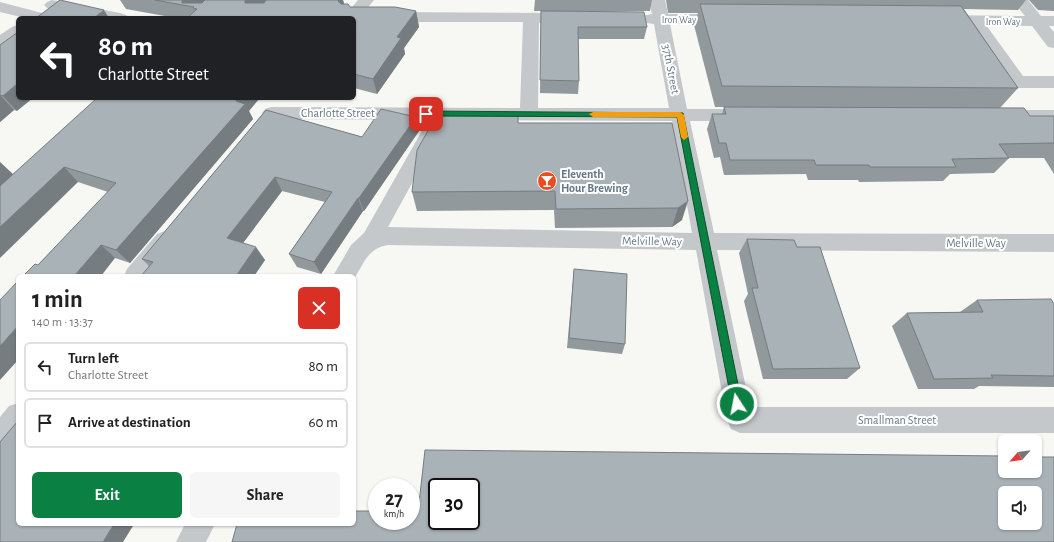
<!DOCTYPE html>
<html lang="en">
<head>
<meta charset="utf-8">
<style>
  body { margin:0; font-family:"Alegreya Sans",sans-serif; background:#f6f6f6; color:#222; height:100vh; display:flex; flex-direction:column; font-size:15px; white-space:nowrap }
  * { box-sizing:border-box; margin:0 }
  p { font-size:13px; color:#767676 }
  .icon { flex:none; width:22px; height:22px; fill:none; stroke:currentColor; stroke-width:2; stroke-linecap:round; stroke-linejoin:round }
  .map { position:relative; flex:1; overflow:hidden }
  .details { position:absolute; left:16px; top:274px; width:340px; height:252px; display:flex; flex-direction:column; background:#fff; border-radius:6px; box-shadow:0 1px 3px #0004 }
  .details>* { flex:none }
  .hud { position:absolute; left:16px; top:16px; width:340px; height:84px; border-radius:6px; box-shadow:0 1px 3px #0004; background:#202124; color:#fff; overflow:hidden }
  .needle { width:26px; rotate:242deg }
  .buttons { position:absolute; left:998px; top:434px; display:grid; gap:8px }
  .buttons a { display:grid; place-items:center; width:44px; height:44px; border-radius:6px; background:#fff; box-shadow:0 1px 3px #0004; font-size:20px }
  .speed { position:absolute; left:368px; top:478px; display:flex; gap:8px; font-size:20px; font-weight:700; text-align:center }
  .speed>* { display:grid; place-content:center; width:52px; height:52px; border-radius:50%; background:#fff; box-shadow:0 1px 3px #0004; line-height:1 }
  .speed small { font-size:10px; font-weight:400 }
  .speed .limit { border:2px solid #111; border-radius:6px; background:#fff; color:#111 }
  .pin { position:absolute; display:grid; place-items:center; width:34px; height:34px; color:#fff; margin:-17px; border-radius:8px; box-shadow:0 2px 6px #0006 }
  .me { position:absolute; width:44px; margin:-22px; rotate:349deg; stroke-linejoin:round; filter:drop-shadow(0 0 3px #0008) }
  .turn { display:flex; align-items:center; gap:14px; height:84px; padding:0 16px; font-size:18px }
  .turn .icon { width:52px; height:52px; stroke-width:2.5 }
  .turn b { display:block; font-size:28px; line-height:34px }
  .round { display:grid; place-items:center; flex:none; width:42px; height:42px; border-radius:6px; background:#f6f6f6 }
  .summary { display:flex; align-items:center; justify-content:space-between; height:68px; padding:0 16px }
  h1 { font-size:24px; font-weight:700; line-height:30px }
  .cta { display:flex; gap:8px; margin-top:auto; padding:8px 16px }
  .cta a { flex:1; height:46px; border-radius:6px; background:#0b8043; color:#fff; font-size:16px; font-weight:700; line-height:46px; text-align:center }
  .cta a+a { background:#f6f6f6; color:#222 }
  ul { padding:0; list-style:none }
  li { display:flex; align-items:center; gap:12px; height:50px; margin:0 8px 6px; padding:0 8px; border:2px solid #e0e0e0; border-radius:6px }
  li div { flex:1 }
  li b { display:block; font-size:15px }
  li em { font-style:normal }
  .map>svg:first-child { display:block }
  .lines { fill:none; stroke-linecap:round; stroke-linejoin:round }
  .minor { fill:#c4c8cb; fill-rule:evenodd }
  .wall { fill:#91999d }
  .shaded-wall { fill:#767d80 }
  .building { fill:#a9b2b7; stroke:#767d80; fill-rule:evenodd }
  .route { fill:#0b8043; stroke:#07532c }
  .slow { fill:#f59e0b }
  .labels { text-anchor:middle; stroke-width:4; stroke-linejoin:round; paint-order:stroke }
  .far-street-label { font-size:10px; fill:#657886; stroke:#fff }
  .street-label { font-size:12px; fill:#657886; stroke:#fff }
  .poi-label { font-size:12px; font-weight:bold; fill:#657886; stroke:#fff; text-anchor:start }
</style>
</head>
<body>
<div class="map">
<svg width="1054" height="542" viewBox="0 0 1054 542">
  <rect width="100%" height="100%" fill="#f7f7f4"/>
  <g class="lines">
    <g class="minor">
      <path d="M52 0 120 13 126 15 128 18H96L47 8 44 5 47 2Z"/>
      <path d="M358 0H374L357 21 354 22V18H343Z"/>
      <path d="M649 0H665L668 14H725L731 16 733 19 731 22 725 24H670L687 109H741L747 111 750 115 747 119 741 121H690L714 233 1054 234V252L717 250 750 407H1054V433H740L731 429 727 420 696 250 388 245C368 248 364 263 354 279V276H333L351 245 364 233 423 129 430 127 437 129 439 134 388 227 692 233 672 121 271 119 265 117 262 113 265 109 271 107 520 108 523 22H387L381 20 379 17 381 14 387 12 571 13 577 15 579 18 577 21 571 23H539L538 108H669L654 24 641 22 639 19 641 16 652 14Z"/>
      <path d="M1012 0H1028L1041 16H1054V26H1049L1054 32V48L1048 47 1032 26 986 25 1023 76H1054V88H1018L1012 86 970 25 935 23 933 20 935 17 941 15 1025 16Z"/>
      <path d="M0 2 42 13 44 16 42 18H25L0 12Z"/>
      <path d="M18 25V38L6 47 0 48V35L12 27Z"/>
      <path d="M999 110H1054V122H999L993 120 990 116 993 112Z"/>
      <path d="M165 231 173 234 176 240 173 246 148 276H124L127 269 157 234Z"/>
      <path d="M18 403C18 424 24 440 0 450V417L9 406Z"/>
      <path d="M185 524H215L206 542H176Z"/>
    </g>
  </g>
  <g class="wall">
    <path d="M120 0H343L344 4 350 7 416 11 419 27 404 48 405 54 377 94 354 88V18H176L126 9Z"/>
    <path d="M535 0H652L650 11H534Z"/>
    <path d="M666 0H1026L1018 10 964 9 1018 88 1000 108 1030 116H1054V174L1044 158H1009L994 173 950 174 943 181 859 182 858 180H808L806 174 724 175 720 157 714 158 707 129 712 114H722L724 107 983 108 715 107 694 25 698 13H668Z"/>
    <path d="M1029 0H1054V11H1053L1038 10Z"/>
    <path d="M541 11 647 27 644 39H578L579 81 578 94 540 93Z"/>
    <path d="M0 45 17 111 14 110 0 122Z"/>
    <path d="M266 110 362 137 419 131 364 211H363L321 274 297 267 289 254 325 202 282 191 243 243 265 260 254 276H141L149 266 142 259Z"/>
    <path d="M249 111 253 119 130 263 115 258 38 265 108 192 78 182 13 174Z"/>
    <path d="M518 123H672L682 220 672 227 555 228 554 210 417 211 412 192Z"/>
    <path d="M747 239 797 247 860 368 847 379H763L744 301 748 294 739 253Z"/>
    <path d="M574 269 625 344 622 354 567 348Z"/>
    <path d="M977 300 1054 304V387L979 386 974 389H918L892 326 907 313 960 312Z"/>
  </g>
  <g class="shaded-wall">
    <path d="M184 0H208L194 7 182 3V1Z"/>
    <path d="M246 0H266L252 17 245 3V1Z"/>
    <path d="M339 0H343L346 11 338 1Z"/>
    <path d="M104 10 109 18H94Z"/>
    <path d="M416 11 419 27 404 48 405 54 377 94 373 79 397 37Z"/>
    <path d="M18 83V98H33L17 111 3 96Z"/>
    <path d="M0 95 14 110 0 122Z"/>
    <path d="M239 98H260L249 111 253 119 130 263 116 250Z"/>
    <path d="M416 117 419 131 364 211 359 198Z"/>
    <path d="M0 162 14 175 0 189Z"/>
    <path d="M64 167 78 182 0 258V227Z"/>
    <path d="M275 177 282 191 237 251 227 238Z"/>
    <path d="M358 198 363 211 321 274 314 262Z"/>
    <path d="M688 201 682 220 672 227 678 208Z"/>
    <path d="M101 245 115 258 101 276H74Z"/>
    <path d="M256 247 265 260 254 276H236Z"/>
    <path d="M18 326V360L0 380V346Z"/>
    <path d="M114 524H127L133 526 123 542H103Z"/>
  </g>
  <g class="building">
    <path d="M60 0 104 10 94 18H36Z"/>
    <path d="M155 0H184L182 1V3H202L205 0H246L245 1V3H264L266 0H339L338 1 341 4H348L350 7H395L416 11 397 37 401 38 373 79 354 74V18H187L197 9 193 8 194 7Z"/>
    <path d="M700 4 961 6 1018 88 722 86Z"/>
    <path d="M541 11 644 12 647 27H578L579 81 540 80Z"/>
    <path d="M18 32V83L3 96 0 95V45Z"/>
    <path d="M97 98H239L236 101 245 104 116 250 101 245 74 276H23L35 264 38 265 116 183 64 167 0 227V186Z"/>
    <path d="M724 107 1024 108 1030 116H1054V143L999 144 1009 158 952 159 956 167H870L869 165H816L814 160H730L726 143H719L712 114H726Z"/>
    <path d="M381 109 416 117 359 198H358L314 262 289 254 332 192 275 177 227 238 256 247 236 276H141L153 262 142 259 266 110 362 137Z"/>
    <path d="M437 115H518V123H672L688 201 678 208 556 209 555 191 412 192 417 150Z"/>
    <path d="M747 239 794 240 797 247H820L860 368 773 369 752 288H758Z"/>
    <path d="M574 269 627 274 625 344 569 338Z"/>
    <path d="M18 281V326L0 346V300Z"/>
    <path d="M1051 299 1054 304V376L991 375 993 378 934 379 907 313 983 312 977 300Z"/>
    <path d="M17 422 18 423V524H114L103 542H0V442Z"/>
    <path d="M425 450 1005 456V471H1035V457H1054V542H232L237 524H354V511H377V521H411V512H418ZM437 487H471V521H437ZM1005 493H1035V523H1005Z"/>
  </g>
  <path class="route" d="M426 111 683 113 742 404 741 408 737 410 733 408 732 404 677 117 426 116 422 114Z"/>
  <path class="slow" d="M593 112H680L684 115 688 137 684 140 681 137 677 117H593L589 114Z"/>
  <defs>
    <symbol id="bar-disc" viewBox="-11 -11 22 22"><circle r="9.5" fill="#e94e22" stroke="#fff"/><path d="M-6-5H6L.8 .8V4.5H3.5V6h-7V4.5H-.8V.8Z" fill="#fff"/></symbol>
  </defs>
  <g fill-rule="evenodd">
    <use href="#bar-disc" x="536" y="170" width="22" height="22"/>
  </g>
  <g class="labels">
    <g class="far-street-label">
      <text x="679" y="23">Iron Way</text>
      <text x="1003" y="25">Iron Way</text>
    </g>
    <g class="street-label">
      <text transform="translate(671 69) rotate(79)" y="4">37th Street</text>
      <text x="338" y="117">Charlotte Street</text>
      <text transform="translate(652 241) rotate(1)" y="4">Melville Way</text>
      <text x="976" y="247">Melville Way</text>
      <text x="897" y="424">Smallman Street</text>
    </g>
    <g class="poi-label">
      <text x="561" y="178">Eleventh<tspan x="561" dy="14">Hour Brewing</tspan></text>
    </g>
  </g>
</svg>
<div class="buttons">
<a><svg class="needle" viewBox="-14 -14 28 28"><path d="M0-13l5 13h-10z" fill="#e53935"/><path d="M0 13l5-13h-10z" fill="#767676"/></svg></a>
<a><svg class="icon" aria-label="sound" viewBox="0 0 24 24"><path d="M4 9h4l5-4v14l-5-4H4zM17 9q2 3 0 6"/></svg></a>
</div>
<div class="speed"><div>27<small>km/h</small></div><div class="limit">30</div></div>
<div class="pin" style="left:426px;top:114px;background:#d93025"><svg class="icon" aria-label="arrive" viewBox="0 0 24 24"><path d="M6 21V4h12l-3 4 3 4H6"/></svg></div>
<svg class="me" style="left:737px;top:404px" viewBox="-20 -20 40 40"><circle r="17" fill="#0b8043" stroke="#fff" stroke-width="3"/><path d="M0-11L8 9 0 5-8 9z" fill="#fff"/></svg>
<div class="hud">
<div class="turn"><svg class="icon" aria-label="left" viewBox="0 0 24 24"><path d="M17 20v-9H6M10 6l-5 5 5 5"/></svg><div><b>80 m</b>Charlotte Street</div></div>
</div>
<section class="details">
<div class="summary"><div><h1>1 min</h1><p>140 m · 13:37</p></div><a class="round" style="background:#d93025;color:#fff"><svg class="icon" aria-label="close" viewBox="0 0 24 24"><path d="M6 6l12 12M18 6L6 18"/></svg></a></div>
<ul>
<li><svg class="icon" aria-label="left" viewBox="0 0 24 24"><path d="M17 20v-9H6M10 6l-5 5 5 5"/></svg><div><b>Turn left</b><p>Charlotte Street</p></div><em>80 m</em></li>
<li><svg class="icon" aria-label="arrive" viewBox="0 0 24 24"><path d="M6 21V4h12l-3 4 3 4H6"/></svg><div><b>Arrive at destination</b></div><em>60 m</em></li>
</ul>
<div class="cta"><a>Exit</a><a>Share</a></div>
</section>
</div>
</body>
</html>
